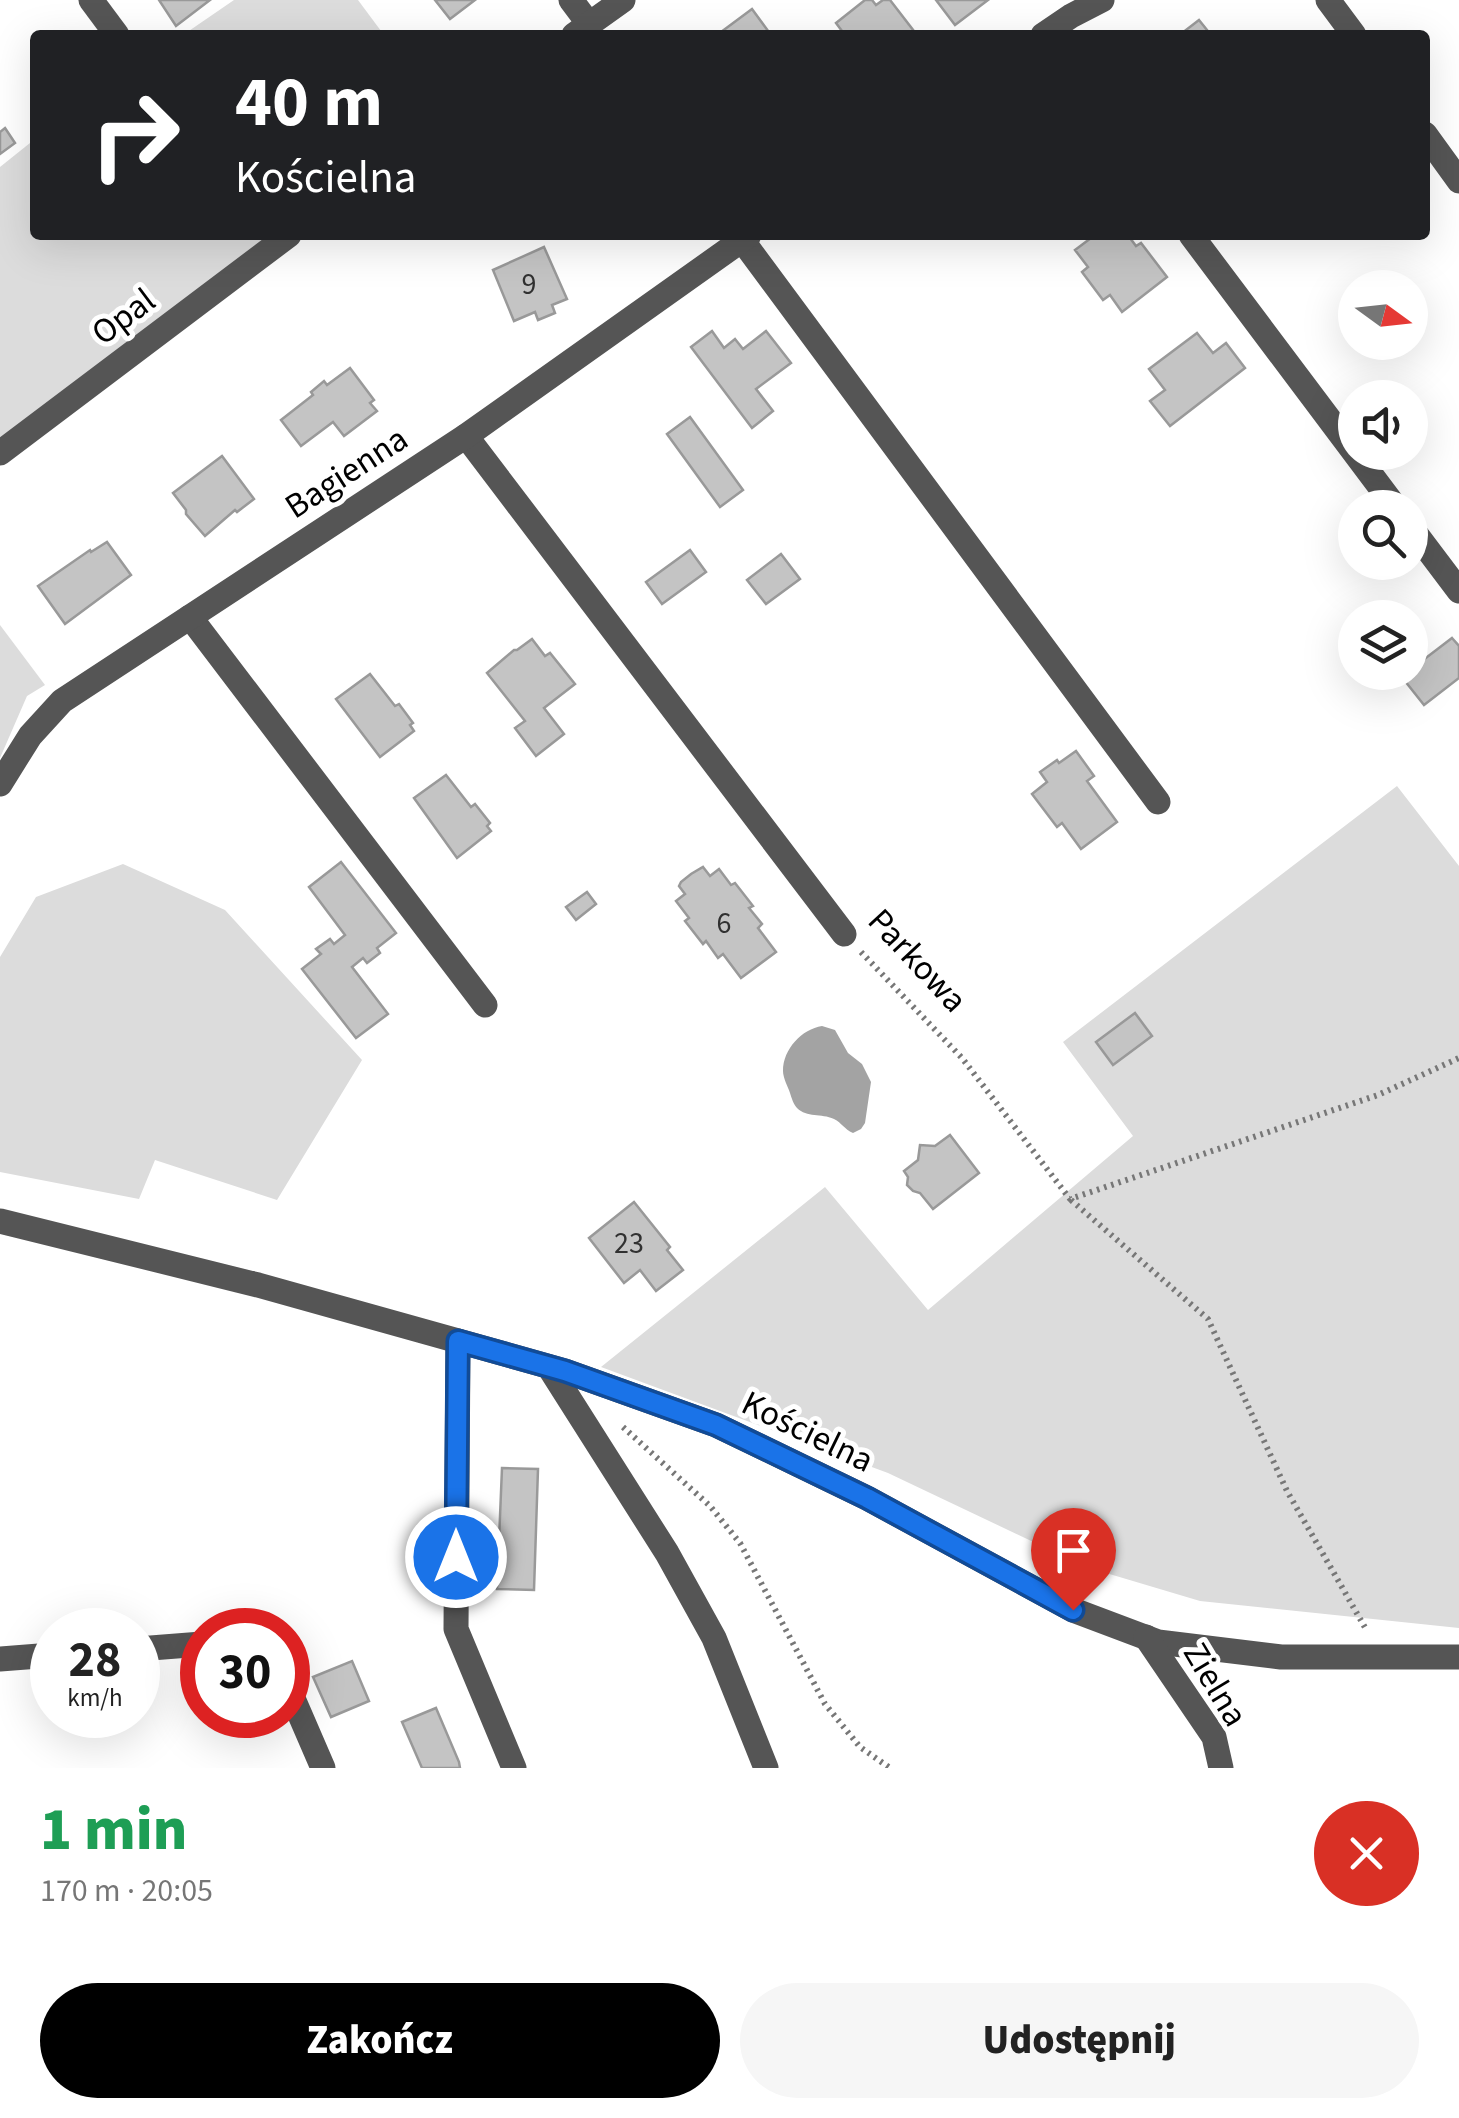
<!DOCTYPE html>
<html lang="pl">
<head>
<meta charset="utf-8">
<style>
  body { margin:0; font-family:"Source Sans 3",sans-serif; background:#f6f6f6; color:#222; height:100vh; display:flex; flex-direction:column; font-size:38px; white-space:nowrap }
  * { box-sizing:border-box; margin:0 }
  p { font-size:32px; color:#767676 }
  .icon { flex:none; width:55px; height:55px; fill:none; stroke:currentColor; stroke-width:2; stroke-linecap:round; stroke-linejoin:round }
  .map { position:relative; height:1768px; overflow:hidden }
  .panel { display:flex; flex-direction:column; background:#fff; flex:1 }
  .panel>* { flex:none }
  .banner { position:absolute; left:30px; top:30px; width:1400px; height:210px; border-radius:10px; box-shadow:0 10px 40px #0002; background:#202124; color:#fff; overflow:hidden }
  .needle { width:65px; rotate:105deg }
  .tools { position:absolute; left:1338px; top:270px; display:grid; gap:20px }
  .tools a { display:grid; place-items:center; width:90px; height:90px; border-radius:50%; background:#fff; box-shadow:0 10px 40px #0002; font-size:50px }
  .speed { position:absolute; left:30px; top:1608px; display:flex; gap:20px; font-size:50px; font-weight:700; text-align:center }
  .speed>* { display:grid; place-content:center; width:130px; height:130px; border-radius:50%; background:#fff; box-shadow:0 10px 40px #0002; line-height:1 }
  .speed small { font-size:25px; font-weight:400 }
  .speed .limit { border:15px solid #d22; background:#fff; color:#111 }
  .pin { position:absolute; display:grid; place-items:center; width:85px; height:85px; color:#fff; margin:-102px -42px; border-radius:50% 50% 50% 0; rotate:-45deg; box-shadow:0 0 10px #0007 }
  .pin .icon { rotate:45deg }
  .me { position:absolute; width:110px; margin:-55px; rotate:0deg; stroke-linejoin:round; filter:drop-shadow(0 0 8px #0008) }
  .turn { display:flex; align-items:center; gap:35px; height:210px; padding:0 40px; font-size:45px }
  .turn .icon { width:130px; height:130px; stroke-width:2.5 }
  .turn b { display:block; font-size:70px; line-height:85px }
  .round { display:grid; place-items:center; flex:none; width:105px; height:105px; border-radius:52px; background:#f6f6f6 }
  .overview { display:flex; align-items:center; justify-content:space-between; height:170px; padding:0 40px }
  h1 { font-size:60px; font-weight:800; line-height:75px; color:#1e9e55 }
  .cta { display:flex; gap:20px; margin-top:auto; padding:20px 40px }
  .cta a { flex:1; height:115px; border-radius:60px; background:#000; color:#fff; font-size:40px; font-weight:800; line-height:115px; text-align:center }
  .cta a+a { background:#f6f6f6; color:#222 }
  .map>svg:first-child { display:block }
  .green { fill:#dcdcdc }
  .water { fill:#a3a3a3 }
  .building { fill:#c4c4c4; stroke:#999; stroke-width:2.5 }
  .lines { fill:none; stroke-linecap:round; stroke-linejoin:round }
  .path { stroke:#777; stroke-width:6; stroke-dasharray:2.5 5; stroke-linecap:butt }
  .minor { stroke:#555; stroke-width:25 }
  .route-casing { stroke:#114b97; stroke-width:25 }
  .route { stroke:#1a73e8; stroke-width:18 }
  .labels { text-anchor:middle; stroke-width:10; stroke-linejoin:round; paint-order:stroke }
  .number-label { font-size:30px; fill:#313131 }
  .street-label { font-size:35px; fill:#000; stroke:#fff }
</style>
</head>
<body>
<div class="map">
<svg width="1459" height="1768" viewBox="0 0 1459 1768">
  <rect width="100%" height="100%" fill="#fff"/>
  <g class="green">
    <path d="M234 0H358L384 35H183Z"/>
    <path d="M35 139V235H275L0 441V167Z"/>
    <path d="M0 625 45 685 27 696 0 758Z"/>
    <path d="M1397 786 1459 866V1628L1200 1601 1086 1567 888 1473 601 1367 825 1187 928 1310 1133 1136 1063 1042Z"/>
    <path d="M123 864 225 910 362 1060 277 1200 155 1160 139 1199 0 1172V957L36 897Z"/>
  </g>
  <path class="water" d="M822 1026 835 1030 848 1053 862 1064 871 1082 865 1123 861 1129 853 1133C844 1129 842 1123 834 1119 821 1113 807 1118 797 1108 793 1103 792 1099 790 1093 788 1087 783 1078 783 1071 783 1049 802 1029 822 1026Z"/>
  <g class="building">
    <path d="M159 0H210L176 26Z"/>
    <path d="M435 0H475L450 19Z"/>
    <path d="M865 0H872L876 5 883 0H890L917 35H837L842 31 836 23Z"/>
    <path d="M936 0H988L955 25Z"/>
    <path d="M752 9 771 35H717Z"/>
    <path d="M1199 20 1211 35H1183L1182 33Z"/>
    <path d="M5 128 15 143 0 154V132Z"/>
    <path d="M1095 235H1134L1130 238 1136 246 1141 243 1167 277 1122 312 1110 295 1103 300 1082 272 1088 267 1075 250Z"/>
    <path d="M544 247 567 299 552 305 555 313 538 320 535 312 514 321 493 270Z"/>
    <path d="M712 331 724 348 735 339 743 349 766 331 791 363 756 389 773 411 752 428 691 347Z"/>
    <path d="M1197 333 1213 353 1226 343 1245 368 1170 426 1150 401 1165 390 1149 369Z"/>
    <path d="M350 368 374 400 370 403 377 411 344 436 333 422 301 446 281 420 313 395 311 392 324 381 327 385Z"/>
    <path d="M690 417 743 490 720 507 667 434Z"/>
    <path d="M222 456 254 499 237 512 235 510 205 536 186 514V510L173 493Z"/>
    <path d="M107 542 131 575 65 624 38 586 90 550 91 552Z"/>
    <path d="M690 550 706 572 662 604 646 582Z"/>
    <path d="M781 554 800 579 766 604 747 580Z"/>
    <path d="M1452 638 1459 646V678L1424 705 1401 676 1410 672V670Z"/>
    <path d="M532 639 545 656 550 653 575 684 544 708 564 734 536 756 515 728 525 721 487 673 514 650H517Z"/>
    <path d="M370 674 395 706 399 704 413 723 410 725 414 731 380 757 336 699Z"/>
    <path d="M1076 751 1094 776 1087 781 1117 822 1081 849 1062 823 1057 827 1032 794 1047 782 1040 772 1057 760 1059 763Z"/>
    <path d="M446 775 471 807 475 804 490 823 487 826 491 831 457 858 414 798Z"/>
    <path d="M341 862 396 933 377 948 380 953 367 963 363 958 352 967 388 1014 356 1038 302 969 321 954 316 949 330 939 334 944 345 935 309 887Z"/>
    <path d="M703 867 710 876 719 869 731 885 735 883 753 906 749 908 762 924 758 928 776 952 741 978 723 954 718 958 706 941 703 944 685 921 689 918 676 901 685 894 679 886 681 882 691 874Z"/>
    <path d="M587 892 596 904 576 920 566 907Z"/>
    <path d="M1135 1013 1152 1036 1113 1065 1096 1042Z"/>
    <path d="M950 1135 979 1173 933 1209 920 1193 913 1191 907 1185 908 1177 904 1171 918 1160 920 1145 935 1146Z"/>
    <path d="M634 1202 670 1247 667 1250 683 1270 656 1291 640 1270 624 1283 589 1238Z"/>
    <path d="M502 1468 538 1469 534 1590 497 1589Z"/>
    <path d="M352 1661 369 1701 331 1717 313 1677Z"/>
    <path d="M436 1708 459 1762 460 1768H422L402 1722Z"/>
  </g>
  <g class="lines">
    <g class="path">
      <path d="M861 952 962 1058 1070 1199 1378 1095 1459 1058"/>
      <path d="M1071 1200 1208 1319 1287 1491 1367 1631"/>
      <path d="M623 1427 710 1506 740 1543 825 1704 860 1747 890 1768"/>
    </g>
    <g class="minor">
      <path d="M91 0 117 35"/>
      <path d="M571 0 589 24"/>
      <path d="M1328 0 1354 35"/>
      <path d="M574 35 623 0"/>
      <path d="M1043 35 1071 16 1102 0"/>
      <path d="M1425 134 1459 181"/>
      <path d="M1191 235 1396 508"/>
      <path d="M742 240 1158 802"/>
      <path d="M466 436 844 934"/>
      <path d="M0 453 289 235"/>
      <path d="M1410 526 1459 591"/>
      <path d="M190 617 485 1005"/>
      <path d="M0 784 30 736 62 701 466 436 749 235"/>
      <path d="M0 1221 258 1285 565 1371 716 1425 867 1498 1073 1610 1158 1642 1281 1657H1459"/>
      <path d="M458 1341 456 1629 514 1768"/>
      <path d="M549 1367 667 1553 714 1638 766 1768"/>
      <path d="M1146 1637 1214 1737 1221 1768"/>
      <path d="M138 1649 202 1644"/>
      <path d="M0 1659 52 1655"/>
      <path d="M288 1687 323 1768"/>
    </g>
  </g>
  <g class="lines">
    <defs>
      <path id="route" d="M456 1557 458 1341 565 1371 716 1425 867 1498 1073 1610"/>
    </defs>
    <use href="#route" class="route-casing"/>
    <use href="#route" class="route"/>
  </g>
  <g class="labels">
    <g class="number-label">
      <text x="529" y="294">9</text>
      <text x="724" y="933">6</text>
      <text x="629" y="1253">23</text>
    </g>
    <g class="street-label">
      <text transform="translate(123 316) rotate(-37)" y="12">Opal</text>
      <text transform="translate(346 472) rotate(-33)" y="12">Bagienna</text>
      <text transform="translate(918 960) rotate(47)" y="12">Parkowa</text>
      <text transform="translate(808 1431) rotate(26)" y="12">Kościelna</text>
      <text transform="translate(1216 1684) rotate(59)" y="12">Zielna</text>
    </g>
  </g>
</svg>
<div class="tools">
<a><svg class="needle" viewBox="-14 -14 28 28"><path d="M0-13l5 13h-10z" fill="#e53935"/><path d="M0 13l5-13h-10z" fill="#767676"/></svg></a>
<a><svg class="icon" aria-label="sound" viewBox="0 0 24 24"><path d="M4 9h4l5-4v14l-5-4H4zM17 9q2 3 0 6"/></svg></a>
<a><svg class="icon" aria-label="search" viewBox="0 0 24 24"><circle cx="10" cy="10" r="6"/><path d="M15 15l6 6"/></svg></a>
<a><svg class="icon" aria-label="layers" viewBox="0 0 24 24"><path d="M12 4l9 5-9 5-9-5zM3 14l9 5 9-5"/></svg></a>
</div>
<div class="speed"><div>28<small>km/h</small></div><div class="limit">30</div></div>
<div class="pin" style="left:1073px;top:1610px;background:#d93025"><svg class="icon" aria-label="arrive" viewBox="0 0 24 24"><path d="M6 21V4h12l-3 4 3 4H6"/></svg></div>
<svg class="me" style="left:456px;top:1557px" viewBox="-20 -20 40 40"><circle r="17" fill="#1a73e8" stroke="#fff" stroke-width="3"/><path d="M0-11L8 9 0 5-8 9z" fill="#fff"/></svg>
<div class="banner">
<div class="turn"><svg class="icon" aria-label="right" viewBox="0 0 24 24"><path d="M7 20v-9h11M14 6l5 5-5 5"/></svg><div><b>40 m</b>Kościelna</div></div>
</div>
</div>
<section class="panel">
<div class="overview"><div><h1>1 min</h1><p>170 m · 20:05</p></div><a class="round" style="background:#d93025;color:#fff"><svg class="icon" aria-label="close" viewBox="0 0 24 24"><path d="M6 6l12 12M18 6L6 18"/></svg></a></div>
<div class="cta"><a>Zakończ</a><a>Udostępnij</a></div>
</section>
</body>
</html>
